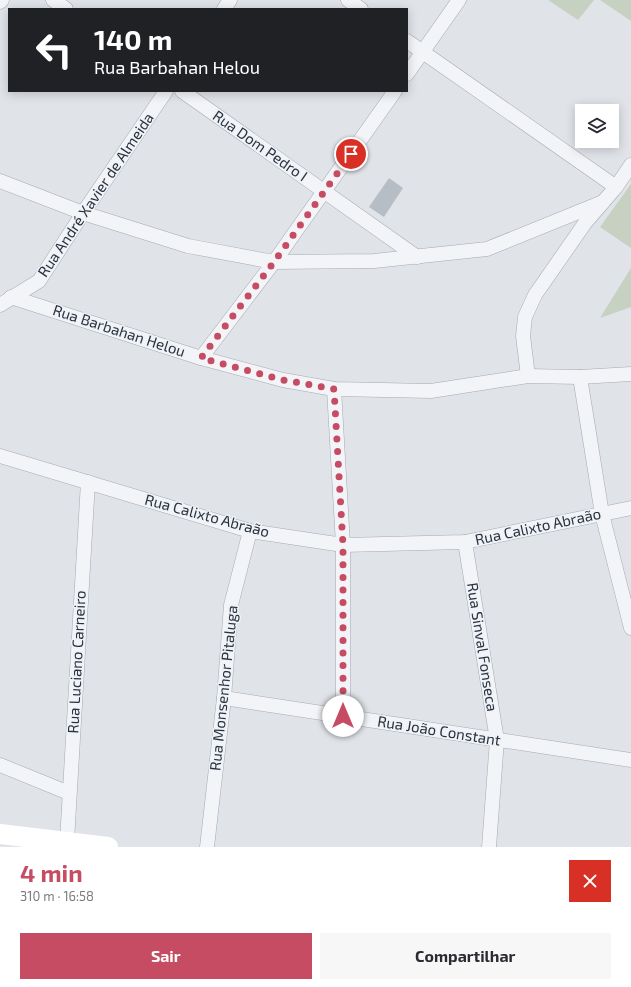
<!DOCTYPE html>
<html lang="pt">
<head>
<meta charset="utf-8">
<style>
  body { margin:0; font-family:"Exo 2",sans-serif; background:#f7f7f7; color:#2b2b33; height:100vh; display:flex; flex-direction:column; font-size:15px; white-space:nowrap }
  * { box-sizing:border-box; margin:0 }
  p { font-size:13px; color:#7c7c81 }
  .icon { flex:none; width:22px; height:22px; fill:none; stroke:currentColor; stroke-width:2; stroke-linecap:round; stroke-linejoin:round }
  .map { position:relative; height:847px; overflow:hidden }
  .side { display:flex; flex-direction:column; background:#fff; flex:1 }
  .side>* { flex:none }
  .guide { position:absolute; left:8px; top:8px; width:400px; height:84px; border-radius:0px; box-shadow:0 2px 10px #0003; background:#202124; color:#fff; overflow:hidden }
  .controls { position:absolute; left:575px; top:104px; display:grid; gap:8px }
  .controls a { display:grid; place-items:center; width:44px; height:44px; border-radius:0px; background:#fff; box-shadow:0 2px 10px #0003; font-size:20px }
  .pin { position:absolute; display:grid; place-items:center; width:34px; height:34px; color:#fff; margin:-17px; border:2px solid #fff; border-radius:50%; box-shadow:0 1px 4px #0007 }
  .me { position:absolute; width:44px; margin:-22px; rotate:0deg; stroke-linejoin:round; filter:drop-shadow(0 0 3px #0008) }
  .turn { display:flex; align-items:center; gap:14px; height:84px; padding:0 20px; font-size:18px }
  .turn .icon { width:52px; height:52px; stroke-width:2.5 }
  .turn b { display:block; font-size:28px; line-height:34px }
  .round { display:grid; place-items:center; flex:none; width:42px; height:42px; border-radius:0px; background:#f7f7f7 }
  .summary { display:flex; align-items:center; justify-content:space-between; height:68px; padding:0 20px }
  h1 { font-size:24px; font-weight:700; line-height:30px; color:#c64c63 }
  .button { display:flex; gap:8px; margin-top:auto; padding:8px 20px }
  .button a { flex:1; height:46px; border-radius:0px; background:#c64c63; color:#fff; font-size:16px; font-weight:700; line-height:46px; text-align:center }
  .button a+a { background:#f7f7f7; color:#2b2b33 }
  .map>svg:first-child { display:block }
  .green { fill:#c6d1c2 }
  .building { fill:#b7bdc5 }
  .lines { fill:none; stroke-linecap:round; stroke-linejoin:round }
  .minor-casing { stroke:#a6aab2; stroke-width:15 }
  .minor { stroke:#f2f4f7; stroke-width:14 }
  .secondary { stroke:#fff; stroke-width:20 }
  .route { stroke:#c64c63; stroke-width:7; stroke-dasharray:0 12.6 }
  .labels { text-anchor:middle; stroke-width:3; stroke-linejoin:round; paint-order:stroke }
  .street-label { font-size:15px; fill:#2a323e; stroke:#eff2f6 }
</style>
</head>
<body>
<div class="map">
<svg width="631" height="847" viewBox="0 0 631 847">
  <rect width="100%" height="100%" fill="#e0e3e8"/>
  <g class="green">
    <path d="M548 0H594L578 20Z"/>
    <path d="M600 0H631V21Z"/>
    <path d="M631 184V248L600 227Z"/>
    <path d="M631 268V307L600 318Z"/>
  </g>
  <path class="building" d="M389 178 403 188 384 217 369 207Z"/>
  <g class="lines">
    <defs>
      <g id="minor">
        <path d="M53 0 66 9"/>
        <path d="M348 0 361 9"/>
        <path d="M0 2 2 0"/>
        <path d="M224 9 230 0"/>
        <path d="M407 41 616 187"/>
        <path d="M407 74 459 0"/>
        <path d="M182 91 417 257"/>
        <path d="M0 181 83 213 188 246 274 262 374 261 487 249 603 202"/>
        <path d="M11 297 201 358 283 380 334 389 431 391 528 376 580 377 631 374"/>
        <path d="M0 305 39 281 83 213 166 91"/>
        <path d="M201 358 274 262 395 91"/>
        <path d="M528 376 523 336 525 317 535 295 585 223 616 187 631 165"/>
        <path d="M580 377 602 514 631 628"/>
        <path d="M334 389 343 545V716"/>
        <path d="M0 456 250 531 343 545 465 542 631 508"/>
        <path d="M465 542 497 740 489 847"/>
        <path d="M224 698 631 760"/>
        <path d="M0 765 69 793"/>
        <path d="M67 841 88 482"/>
        <path d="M207 847 224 698 231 605 250 531"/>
      </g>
    </defs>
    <use href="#minor" class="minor-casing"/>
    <use href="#minor" class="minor"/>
    <path class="secondary" d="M0 834 108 847"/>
  </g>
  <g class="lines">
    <path class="route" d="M343 716V545L334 389 283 380 201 358 274 262 351 154"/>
  </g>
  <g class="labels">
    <g class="street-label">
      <text transform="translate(260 146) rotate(35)" y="5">Rua Dom Pedro I</text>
      <text transform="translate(96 195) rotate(-56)" y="5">Rua André Xavier de Almeida</text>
      <text transform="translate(119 331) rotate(18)" y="5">Rua Barbahan Helou</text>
      <text transform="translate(207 516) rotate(15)" y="5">Rua Calixto Abraão</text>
      <text transform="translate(538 527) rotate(-12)" y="5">Rua Calixto Abraão</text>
      <text transform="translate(482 647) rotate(81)" y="5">Rua Sinval Fonseca</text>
      <text transform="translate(77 662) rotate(-87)" y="5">Rua Luciano Carneiro</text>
      <text transform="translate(224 688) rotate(-84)" y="5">Rua Monsenhor Pitaluga</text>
      <text transform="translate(439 731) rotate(9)" y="5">Rua João Constant</text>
    </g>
  </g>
</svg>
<div class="controls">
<a><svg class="icon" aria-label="layers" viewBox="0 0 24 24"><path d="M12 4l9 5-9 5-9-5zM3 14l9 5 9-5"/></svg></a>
</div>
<div class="pin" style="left:351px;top:154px;background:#d93025"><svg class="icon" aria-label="arrive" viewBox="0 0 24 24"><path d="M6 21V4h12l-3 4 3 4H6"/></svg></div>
<svg class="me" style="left:343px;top:716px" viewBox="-20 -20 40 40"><circle r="19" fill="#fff"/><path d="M0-13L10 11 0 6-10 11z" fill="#c64c63"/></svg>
<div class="guide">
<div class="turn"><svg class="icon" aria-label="left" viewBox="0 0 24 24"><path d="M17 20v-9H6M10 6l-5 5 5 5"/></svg><div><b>140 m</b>Rua Barbahan Helou</div></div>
</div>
</div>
<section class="side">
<div class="summary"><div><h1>4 min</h1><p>310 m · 16:58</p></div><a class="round" style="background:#d93025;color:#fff"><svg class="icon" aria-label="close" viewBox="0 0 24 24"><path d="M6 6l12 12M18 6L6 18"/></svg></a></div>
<div class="button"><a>Sair</a><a>Compartilhar</a></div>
</section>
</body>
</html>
